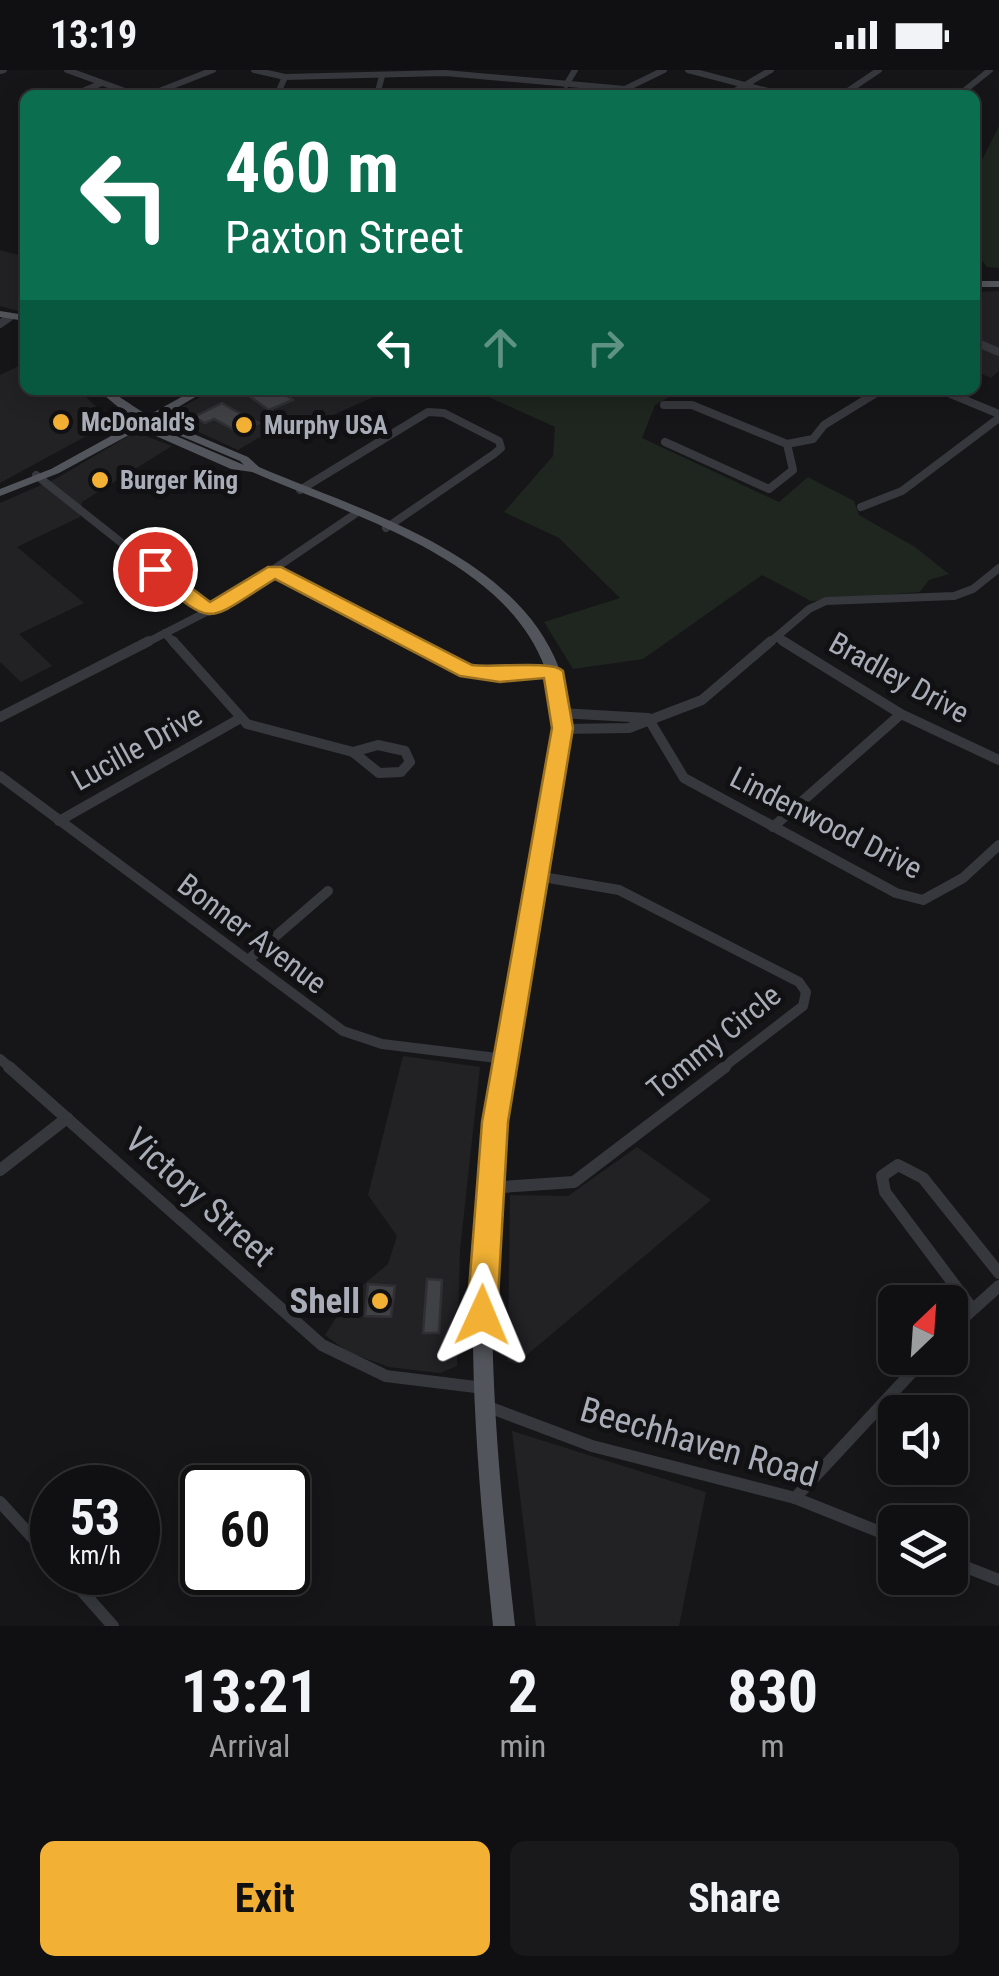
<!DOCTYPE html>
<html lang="en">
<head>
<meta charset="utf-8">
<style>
  body { margin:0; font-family:"Roboto Condensed",sans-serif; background:#19191b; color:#f1f3f6; height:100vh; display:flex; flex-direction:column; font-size:38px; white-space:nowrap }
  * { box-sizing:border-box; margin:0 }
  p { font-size:32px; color:#9c9d9f }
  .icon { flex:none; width:55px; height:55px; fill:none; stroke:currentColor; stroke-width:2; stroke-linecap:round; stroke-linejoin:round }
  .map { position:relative; height:1556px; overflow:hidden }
  .drawer { display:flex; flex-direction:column; background:#101012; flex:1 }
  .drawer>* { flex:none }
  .banner { position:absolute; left:20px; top:20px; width:960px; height:305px; border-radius:15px; box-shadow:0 5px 25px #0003,0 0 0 2px #303032; background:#0b6e4f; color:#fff; overflow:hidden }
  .needle { width:65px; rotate:25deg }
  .tools { position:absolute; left:878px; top:1215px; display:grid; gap:20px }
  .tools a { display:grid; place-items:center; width:90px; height:90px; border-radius:15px; background:#101012; box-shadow:0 5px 25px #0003,0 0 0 2px #303032; font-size:50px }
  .speed { position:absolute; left:30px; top:1395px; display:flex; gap:20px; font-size:50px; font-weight:700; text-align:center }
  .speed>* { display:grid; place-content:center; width:130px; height:130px; border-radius:50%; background:#101012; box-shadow:0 5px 25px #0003,0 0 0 2px #303032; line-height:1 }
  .speed small { font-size:25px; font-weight:400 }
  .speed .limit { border:5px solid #111; border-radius:15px; background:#fff; color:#111 }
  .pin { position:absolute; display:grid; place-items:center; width:85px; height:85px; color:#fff; margin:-42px; border:5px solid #fff; border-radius:50%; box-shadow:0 2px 10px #0007 }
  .me { position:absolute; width:110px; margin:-55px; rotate:1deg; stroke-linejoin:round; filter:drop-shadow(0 0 8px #0008) }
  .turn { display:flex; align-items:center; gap:35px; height:210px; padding:0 40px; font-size:45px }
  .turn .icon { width:130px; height:130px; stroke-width:2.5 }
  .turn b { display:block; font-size:70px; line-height:85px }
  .lanes { display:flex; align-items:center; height:95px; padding:0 40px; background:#0003; justify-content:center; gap:50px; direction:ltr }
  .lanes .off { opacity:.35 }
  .eta { display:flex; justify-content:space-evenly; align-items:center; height:170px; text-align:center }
  .eta b { font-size:60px; font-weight:700; line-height:70px }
  .action { display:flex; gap:20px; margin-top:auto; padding:20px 40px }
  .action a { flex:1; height:115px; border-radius:15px; background:#f2b134; color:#111; font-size:40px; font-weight:700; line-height:115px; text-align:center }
  .action a+a { background:#19191b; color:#f1f3f6 }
  .status { display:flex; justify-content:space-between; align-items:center; height:70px; padding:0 50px; background:#101012; direction:ltr }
  .status svg { height:28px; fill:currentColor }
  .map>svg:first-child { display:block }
  .built { fill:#222225 }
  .green { fill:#1e261f }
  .building { fill:#404145; stroke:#303034; stroke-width:2.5 }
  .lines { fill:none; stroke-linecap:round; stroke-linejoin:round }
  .street-far3 { stroke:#37383d; stroke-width:6 }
  .street-far2 { stroke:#37383d; stroke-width:8 }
  .street-far1 { stroke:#37383d; stroke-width:10 }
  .street { stroke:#37383d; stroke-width:12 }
  .primary { fill:#53555c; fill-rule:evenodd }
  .route { fill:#f2b134; stroke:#9d7322; stroke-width:2.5 }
  .poi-dot { fill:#f2b134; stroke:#111113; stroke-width:4 }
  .labels { text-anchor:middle; stroke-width:10; stroke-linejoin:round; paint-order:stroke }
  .far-poi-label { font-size:25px; font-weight:bold; fill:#a8adb8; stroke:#111113; text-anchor:start }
  .street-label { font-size:30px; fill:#a8adb8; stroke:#111113 }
  .near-street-label { font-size:35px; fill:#a8adb8; stroke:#111113 }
  .near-poi-label { font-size:35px; font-weight:bold; fill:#a8adb8; stroke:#111113; text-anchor:end }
</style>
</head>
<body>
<div class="status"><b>13:19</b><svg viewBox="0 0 49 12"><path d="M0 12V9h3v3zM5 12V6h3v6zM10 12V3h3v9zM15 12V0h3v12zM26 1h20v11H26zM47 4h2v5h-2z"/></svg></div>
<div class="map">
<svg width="999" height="1556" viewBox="0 0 999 1556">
  <rect width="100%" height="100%" fill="#161618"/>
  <g class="built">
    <path d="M0 180 25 187V243L0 236Z"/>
    <path d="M999 221V301L991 308 975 301V222Z"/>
    <path d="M25 293V320H79L112 352 0 413V305Z"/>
    <path d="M214 320H389L295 362 277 357 238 380 164 346Z"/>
    <path d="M135 362 172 376 82 432 80 447 17 477 84 533 19 564 52 596 21 612 0 592V433L57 408Z"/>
    <path d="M403 986 480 997 460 1180 457 1296 440 1303 389 1297 348 1282 325 1265 351 1225 388 1194 397 1166 368 1125Z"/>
    <path d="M637 1077 711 1130 516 1294 508 1291 510 1125 568 1126Z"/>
    <path d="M512 1361 706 1422 679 1556H536Z"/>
  </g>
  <g class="green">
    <path d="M999 56V198L987 197 975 182V104Z"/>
    <path d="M473 320H681L655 335 642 368 779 432 808 407 854 431 859 445 915 477 949 504 929 510 920 522 811 531 762 505 643 589 573 599 544 552 620 528 559 468 504 442 553 386 555 357Z"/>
  </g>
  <g class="building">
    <path d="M263 320H278L293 330 269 340 249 326Z"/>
    <path d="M222 333 232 339 259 353 240 363 214 349 205 353 194 347Z"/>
    <path d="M427 1209 442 1210 439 1263H423Z"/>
    <path d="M368 1214 395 1216 391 1247 365 1246Z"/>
  </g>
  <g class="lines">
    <g class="street-far3">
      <path d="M67 0 136 25"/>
      <path d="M254 0 285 7 445 3 625 19 664 0"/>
      <path d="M688 0 783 25"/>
      <path d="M0 1 4 0"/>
      <path d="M566 15 575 0"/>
      <path d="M73 25 102 13"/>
      <path d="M149 25 213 0"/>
      <path d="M277 25 285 7"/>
      <path d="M377 25 382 6"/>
      <path d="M728 25 771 0"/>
      <path d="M842 25 879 0"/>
      <path d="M959 25 990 0"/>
      <path d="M25 144 21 152 25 157"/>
    </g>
    <g class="street-far2">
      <path d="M0 254 10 247"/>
      <path d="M975 272 999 282"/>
      <path d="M941 320 999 344"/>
      <path d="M664 335H692L787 374 793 400 769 419 665 372"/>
      <path d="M787 374 813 369 824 355 881 320"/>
      <path d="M36 405 209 542"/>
      <path d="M300 420 428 342 444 343 499 371 501 378 494 384 386 458"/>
      <path d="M861 437 902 421 999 348"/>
      <path d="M275 501 415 574"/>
      <path d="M165 563 175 574"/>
      <path d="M776 567 787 574"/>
      <path d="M144 574 224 533 355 444"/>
      <path d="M768 574 809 539 826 531 954 526 973 519 999 498"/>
    </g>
    <g class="street-far1">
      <path d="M173 571 247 654 353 682"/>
      <path d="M410 571C473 604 482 606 553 601"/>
      <path d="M783 571 901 644 999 690"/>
      <path d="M560 643 648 648"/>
      <path d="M0 647 149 571"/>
      <path d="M648 648 684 708 896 823 923 830 963 808 999 775"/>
      <path d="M562 659 629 658 702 630 771 571"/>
      <path d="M378 675 405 681 410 692 401 702 379 703 353 682Z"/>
      <path d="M0 706 343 961 382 974 505 989"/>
      <path d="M59 751 239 649"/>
      <path d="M773 757 901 644"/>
      <path d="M537 806 619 820 799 912 806 922 803 936 721 999"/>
      <path d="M248 890 328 821"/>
      <path d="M0 989 12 999"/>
    </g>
    <g class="street">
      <path d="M9 997 322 1275 386 1306 484 1318"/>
      <path d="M0 1100 67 1048"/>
      <path d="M488 1118 574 1112 725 997"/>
      <path d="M971 1237 885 1122 882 1106 898 1095 923 1108 999 1203"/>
      <path d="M950 1260 999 1216"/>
      <path d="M486 1336 592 1376 795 1428 895 1468"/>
      <path d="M795 1428 925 1288"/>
      <path d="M0 1432 52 1489"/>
      <path d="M950 1491 999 1510"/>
      <path d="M65 1502 113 1556"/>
    </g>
    <g class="primary">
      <rect x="975" y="211" width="24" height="6"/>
      <path d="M0 241 25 245V251L0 247Z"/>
      <path d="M98 320C116 320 131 337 149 345L194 320H207L158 349 248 387 259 397C361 441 515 483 559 598 566 618 567 639 569 659 542 821 506 983 495 1147 486 1284 500 1420 515 1556H493C479 1420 466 1283 477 1147 489 982 527 821 555 659 553 639 553 618 545 598 505 488 350 445 252 402L231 399 140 359 59 403 0 426V419L51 399 131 355 125 352V348L141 349 124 342ZM150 353 240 391 244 395 148 354Z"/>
    </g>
  </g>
  <path class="route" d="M148 495H161L210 532 268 497H281L472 595C493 598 552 590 563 601L573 658 508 1052 497 1245 492 1255 482 1259 472 1255 467 1245 482 1052 552 658 544 608 500 612 460 606 275 509C201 555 217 558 148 503Z"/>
  <g class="poi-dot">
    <circle cx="61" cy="352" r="10"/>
    <circle cx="244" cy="355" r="10"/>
    <circle cx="100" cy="410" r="10"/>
    <circle cx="380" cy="1231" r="10"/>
  </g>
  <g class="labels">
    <g class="far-poi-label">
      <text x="81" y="361">McDonald's</text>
      <text x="264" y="364">Murphy USA</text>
      <text x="120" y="419">Burger King</text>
    </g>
    <g class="street-label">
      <text transform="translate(899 608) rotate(29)" y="10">Bradley Drive</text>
      <text transform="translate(137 678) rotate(-29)" y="10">Lucille Drive</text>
      <text transform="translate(826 753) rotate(27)" y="10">Lindenwood Drive</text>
      <text transform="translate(252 864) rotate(37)" y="10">Bonner Avenue</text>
      <text transform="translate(714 972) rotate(-39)" y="10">Tommy Circle</text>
    </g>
    <g class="near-street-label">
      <text transform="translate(200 1127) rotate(42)" y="12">Victory Street</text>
      <text transform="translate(699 1372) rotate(16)" y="12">Beechhaven Road</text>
    </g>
    <g class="near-poi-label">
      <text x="360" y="1243">Shell</text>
    </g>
  </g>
</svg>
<div class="tools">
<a><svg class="needle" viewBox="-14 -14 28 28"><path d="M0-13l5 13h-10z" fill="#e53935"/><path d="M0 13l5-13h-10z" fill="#9c9d9f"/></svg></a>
<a><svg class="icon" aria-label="sound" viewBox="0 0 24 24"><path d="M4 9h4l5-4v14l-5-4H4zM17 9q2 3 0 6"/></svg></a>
<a><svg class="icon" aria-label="layers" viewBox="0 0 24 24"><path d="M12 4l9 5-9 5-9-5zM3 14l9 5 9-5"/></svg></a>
</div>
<div class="speed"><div>53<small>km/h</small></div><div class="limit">60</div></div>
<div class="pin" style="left:155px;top:499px;background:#d93025"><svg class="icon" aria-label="arrive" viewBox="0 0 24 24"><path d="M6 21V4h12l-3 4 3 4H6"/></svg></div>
<svg class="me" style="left:482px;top:1245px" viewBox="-20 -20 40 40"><path d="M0-17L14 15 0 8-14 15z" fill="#f2b134" stroke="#fff" stroke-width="4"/></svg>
<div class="banner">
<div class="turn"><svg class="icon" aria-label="left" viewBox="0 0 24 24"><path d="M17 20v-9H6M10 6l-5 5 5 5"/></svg><div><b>460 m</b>Paxton Street</div></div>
<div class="lanes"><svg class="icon" aria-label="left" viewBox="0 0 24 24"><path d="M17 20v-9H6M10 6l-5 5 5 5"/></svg><svg class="icon off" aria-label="ahead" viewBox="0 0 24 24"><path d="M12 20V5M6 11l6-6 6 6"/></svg><svg class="icon off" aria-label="right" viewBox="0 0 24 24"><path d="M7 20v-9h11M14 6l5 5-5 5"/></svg></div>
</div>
</div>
<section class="drawer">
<div class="eta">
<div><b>13:21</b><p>Arrival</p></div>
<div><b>2</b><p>min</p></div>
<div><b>830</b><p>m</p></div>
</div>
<div class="action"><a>Exit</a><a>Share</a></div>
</section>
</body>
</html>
